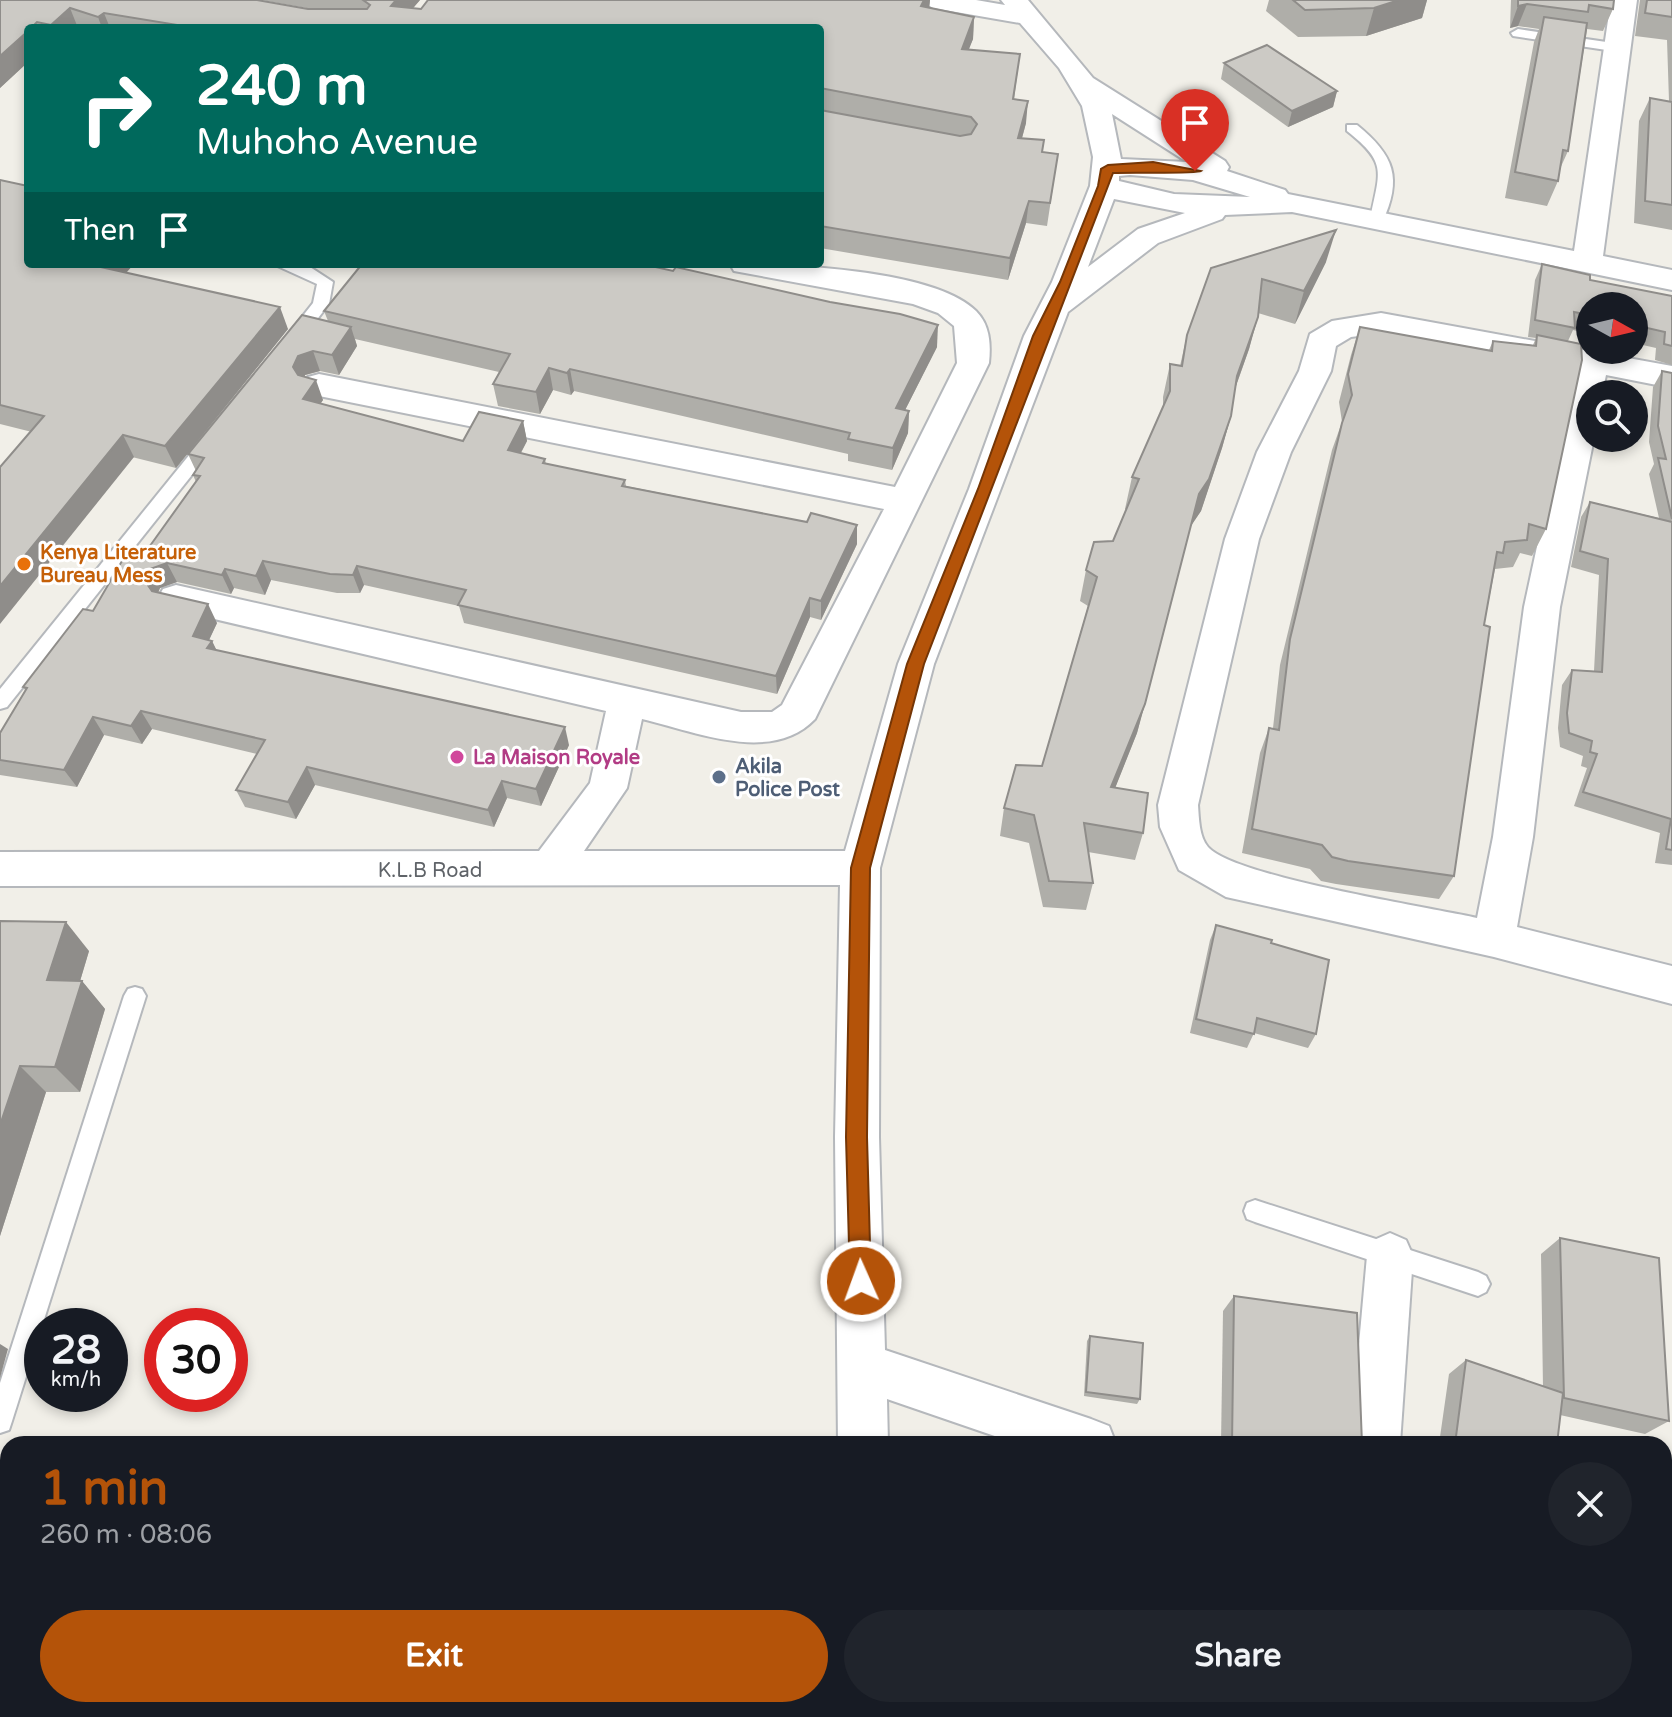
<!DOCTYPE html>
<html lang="en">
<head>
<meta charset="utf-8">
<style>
  body { margin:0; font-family:"Varela Round",sans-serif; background:#20242c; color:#f1f3f6; height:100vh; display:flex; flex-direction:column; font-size:30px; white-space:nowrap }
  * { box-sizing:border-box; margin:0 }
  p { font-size:26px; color:#9ea1a6 }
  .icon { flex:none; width:44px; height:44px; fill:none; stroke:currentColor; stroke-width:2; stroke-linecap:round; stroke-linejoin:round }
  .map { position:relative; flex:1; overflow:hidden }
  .sheet { position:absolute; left:0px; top:1436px; width:1672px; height:282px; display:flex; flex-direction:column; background:#171b24; border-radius:24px 24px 0 0; box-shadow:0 4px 12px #0003 }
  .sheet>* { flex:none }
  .top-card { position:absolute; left:24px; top:24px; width:800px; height:244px; border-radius:8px; box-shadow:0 4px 12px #0003; background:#00695c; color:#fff; overflow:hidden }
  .needle { width:52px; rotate:98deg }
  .tools { position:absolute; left:1576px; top:292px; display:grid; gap:16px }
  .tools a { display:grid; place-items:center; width:72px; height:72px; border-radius:50%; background:#171b24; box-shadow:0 4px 12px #0003; font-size:40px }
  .speed { position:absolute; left:24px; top:1308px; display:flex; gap:16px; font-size:40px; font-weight:700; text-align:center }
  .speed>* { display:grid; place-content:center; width:104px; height:104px; border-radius:50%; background:#171b24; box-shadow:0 4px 12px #0003; line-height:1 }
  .speed small { font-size:20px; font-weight:400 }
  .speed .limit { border:12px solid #d22; background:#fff; color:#111 }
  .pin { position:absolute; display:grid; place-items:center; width:68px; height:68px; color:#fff; margin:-82px -34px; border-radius:50% 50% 50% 0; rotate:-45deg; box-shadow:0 0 8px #0007 }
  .pin .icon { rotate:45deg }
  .me { position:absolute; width:88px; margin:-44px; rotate:358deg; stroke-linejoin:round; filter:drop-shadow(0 0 6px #0008) }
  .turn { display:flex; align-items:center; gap:28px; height:168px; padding:0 40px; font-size:36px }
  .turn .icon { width:104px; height:104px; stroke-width:2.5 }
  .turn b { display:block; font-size:56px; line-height:68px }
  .then { display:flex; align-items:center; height:76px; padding:0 40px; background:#0003; gap:16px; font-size:30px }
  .round { display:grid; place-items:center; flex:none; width:84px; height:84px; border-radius:42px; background:#20242c }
  .headline { display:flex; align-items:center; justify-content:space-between; height:136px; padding:0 40px }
  h1 { font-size:48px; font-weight:700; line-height:60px; color:#b45309 }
  .action { display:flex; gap:16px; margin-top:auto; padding:16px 40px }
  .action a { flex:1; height:92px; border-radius:48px; background:#b45309; color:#fff; font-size:32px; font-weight:700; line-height:92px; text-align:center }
  .action a+a { background:#20242c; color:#f1f3f6 }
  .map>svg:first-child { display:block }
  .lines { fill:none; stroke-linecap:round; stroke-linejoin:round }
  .lane-casing { stroke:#b5b8bc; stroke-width:4 }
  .street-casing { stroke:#b5b8bc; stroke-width:4 }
  .lane { fill:#fff; fill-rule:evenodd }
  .street { fill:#fff; fill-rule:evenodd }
  .wall { fill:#afaea9 }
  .shaded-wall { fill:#8f8d8a }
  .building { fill:#cccac5; stroke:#8f8d8a; stroke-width:2 }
  .route { fill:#b45309; stroke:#753606; stroke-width:2 }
  .food-dot { fill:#e8710a; stroke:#fff; stroke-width:3 }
  .hotel-dot { fill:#d1479c; stroke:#fff; stroke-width:3 }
  .service-dot { fill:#5c6f8a; stroke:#fff; stroke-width:3 }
  .labels { text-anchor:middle; stroke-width:6; stroke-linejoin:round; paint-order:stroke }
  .food-label { font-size:20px; font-weight:bold; fill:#c56008; stroke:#fff; text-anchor:start }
  .hotel-label { font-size:20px; font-weight:bold; fill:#b23c85; stroke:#fff; text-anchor:start }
  .service-label { font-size:20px; font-weight:bold; fill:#4e5e75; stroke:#fff; text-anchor:start }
  .street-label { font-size:20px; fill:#5f6368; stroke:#fff }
</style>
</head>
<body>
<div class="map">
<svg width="1672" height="1717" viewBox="0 0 1672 1717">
  <rect width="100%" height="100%" fill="#f1efe8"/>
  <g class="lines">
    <defs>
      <g id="lane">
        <path d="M1518 29 1620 44 1627 48 1620 52 1513 36 1511 33Z"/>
        <path d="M1347 125H1357C1394 155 1403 178 1382 223L1377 225 1370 220C1379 172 1389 164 1347 131Z"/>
        <path d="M273 264 310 267 333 282 329 304 301 340H289L287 336 313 303 317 284Z"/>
        <path d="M209 436 215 438V446L7 707 0 709V689L203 438Z"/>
        <path d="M135 987 142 989 146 996 12 1421 9 1430 0 1433V1383L124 996 128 989Z"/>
        <path d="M1255 1200 1478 1272 1486 1276 1490 1284 1486 1292 1478 1296 1255 1222 1247 1219 1244 1211 1247 1203Z"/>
        <path d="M1664 1481 1672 1484V1510L1664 1507Z"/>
        <path d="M1549 1710H1577L1579 1717H1551Z"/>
      </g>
      <g id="street">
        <path d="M920 0H976L1005 5 1001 0H1028L1093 78 1225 161 1229 167 1227 171 1285 190 1288 194 1574 251 1611 0H1637L1603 256 1672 270V290L1292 212 1225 215 1222 219 1158 243 1068 312 934 664 880 868 879 1137 885 1350 1091 1419 1109 1426 1116 1444H1018L887 1399 888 1444H838L835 1137 840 885 0 886V852L539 851 590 783 606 711 163 607 158 598 163 589 176 585 741 712H772L782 705 884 509 319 396 308 393 303 385 308 377 319 374 895 487 957 363 954 326 938 313 913 304 745 273 734 271 730 264C787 264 934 269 976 311 990 325 991 344 989 363L815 719C771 765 694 731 642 719L627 788 584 851H845L898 664 969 489 1024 336 1052 282 1090 186 1093 157 1082 106 1059 68 1020 23 933 8ZM1112 114 1187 162 1121 159ZM1130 175 1193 180 1250 197 1174 194 1119 181V176ZM1114 199 1185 213 1138 229 1088 267Z"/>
        <path d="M1381 313 1672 366V388L1606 375 1602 394H1590V438H1594L1560 607 1533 837 1517 927 1672 966V1004L1494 957 1226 897 1179 870 1160 827 1158 805 1225 539 1257 452 1299 371 1310 334 1332 321ZM1381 333 1575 370 1524 607 1493 837 1477 918C1428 907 1235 877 1208 847 1199 837 1199 818 1198 805L1259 539 1291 452 1331 371 1336 346 1351 337Z"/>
        <path d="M1390 1233 1406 1240 1413 1256 1400 1444H1350L1367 1256 1374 1240Z"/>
        <path d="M1664 1620 1672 1623V1677L1664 1674Z"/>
        <rect x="836" y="1710" width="54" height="7"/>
      </g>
    </defs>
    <use href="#lane" class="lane-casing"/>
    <use href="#street" class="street-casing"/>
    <use href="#lane" class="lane"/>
    <use href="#street" class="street"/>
  </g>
  <g class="wall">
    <path d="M0 0 312 9 261 0H420L413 8 421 9 930 0 929 8 974 17 973 39 968 50 1020 54 1014 99 1026 123 1022 138 1042 152 1058 154 1047 226 1026 223 1008 280 820 248V28H28V62L0 88Z"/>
    <path d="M1269 0H1427L1422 18 1366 36 1298 37 1266 11Z"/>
    <path d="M1511 0H1614L1613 9 1603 31 1587 29 1568 151 1559 171 1558 181 1547 206 1505 198 1534 42 1539 29 1518 26 1510 28Z"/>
    <path d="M1640 0H1672V230L1634 223 1639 121 1650 98 1669 101 1667 40 1635 36Z"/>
    <path d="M1224 63 1337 91 1333 107 1288 127 1221 79Z"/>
    <path d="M0 180 134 264 126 273 288 329 176 468 0 424Z"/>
    <path d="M1326 262 1295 324 1258 313 1249 349 1235 389 1231 416 1222 448 1201 511 1191 525 1137 733 1115 788 1143 833 1135 860 1088 852 1093 883 1086 910 1043 907 1029 843 1000 836 1004 808 1042 766 1088 606 1080 601 1086 570 1113 541 1126 509H1125L1132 477 1163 407V397L1170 364 1180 366 1187 335 1211 268Z"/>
    <path d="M1542 264 1590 280 1672 296V365L1655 360 1656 348 1634 343V306H1590V334L1573 330 1568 341 1546 529 1532 556 1520 553 1513 567 1495 569 1484 625 1454 876 1439 899 1336 884 1321 881 1310 869 1242 853 1260 753 1269 728H1273L1280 665 1332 450 1342 422 1339 402 1351 355 1360 327 1489 350 1493 341 1533 345 1536 338 1528 337 1535 280Z"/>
    <path d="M324 311 937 347 905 410 909 411 908 433 892 470 848 461V454L574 391 571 395 553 390 540 414 498 406 493 384 499 372 355 339 357 346 339 375 320 371 305 375V377L323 400 320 404 463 441 523 421 527 441 521 453 545 459 546 464 625 480 626 486 807 522 857 525V544L821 620 810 617 777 694 464 623 459 606 364 585 360 593H337L271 580 265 595 234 588 231 594 177 582 160 588 158 593 217 623 209 640 212 641 216 650 569 745 541 806 507 798 494 827 315 785 296 819 245 807 236 790 257 754 152 729 142 744 104 735 77 787 0 775V733L25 690 23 687 142 557 196 482 193 475 196 471 188 454 328 321Z"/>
    <path d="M1662 371 1672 373V865L1655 863 1660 833 1574 806 1587 768 1581 766 1583 756 1560 747 1558 728 1562 685 1572 670 1594 671 1599 575 1571 567 1581 517 1590 502 1659 518 1649 474 1654 464 1649 442 1653 387Z"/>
    <path d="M0 921 89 951 80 981H82L105 1009 80 1092H46L0 1236Z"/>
    <path d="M1216 925 1316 1034 1308 1048 1254 1033 1247 1048 1190 1033 1210 940Z"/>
    <path d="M1560 1238 1669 1421 1645 1434 1560 1415 1557 1444H1439L1449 1374 1466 1360 1543 1387 1541 1254Z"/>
    <path d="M1234 1296 1362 1444H1221L1223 1311Z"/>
    <path d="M1090 1336 1140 1399 1137 1404 1084 1396 1087 1341Z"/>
    <rect x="1164" y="1710" width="135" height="7"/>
    <rect x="1406" y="1710" width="126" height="7"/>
  </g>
  <g class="shaded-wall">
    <path d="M396 0H420L396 28 391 6Z"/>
    <path d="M924 0H930L929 9 921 6Z"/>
    <path d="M1399 0H1427L1422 18 1366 36 1374 8Z"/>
    <path d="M1527 4 1518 26 1510 28 1518 6Z"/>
    <path d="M70 8 78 28H52L51 25Z"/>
    <path d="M104 13 110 28H102L98 17Z"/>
    <path d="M974 17 973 39 960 72 962 49Z"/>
    <path d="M28 31V62L0 88V56Z"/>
    <path d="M1337 91 1333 107 1288 127 1292 111Z"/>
    <path d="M1028 101 1026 123 1016 160 1018 138Z"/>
    <path d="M1029 201 1026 223 1008 280 1010 258Z"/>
    <path d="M1336 230 1326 262 1295 324 1304 291Z"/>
    <path d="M103 264H134L111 289 101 267Z"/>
    <path d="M280 307 288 329 176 468 165 446Z"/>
    <path d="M1258 317 1249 349 1228 408 1237 376Z"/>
    <path d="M938 325 937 347 895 430 896 408Z"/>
    <path d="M351 327 357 346 339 375 332 355Z"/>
    <path d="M313 351 320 371 305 375 300 387 293 367 298 356Z"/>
    <path d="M549 368 553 390 540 414 536 392Z"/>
    <path d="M570 369 574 391 571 395 567 373Z"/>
    <path d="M316 380 323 400 310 419 303 399Z"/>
    <path d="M909 411 908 433 892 470 893 448Z"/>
    <path d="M1231 416 1222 448 1201 511 1191 526 1199 494Z"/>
    <path d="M523 421 527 441 512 469 508 450Z"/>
    <path d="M123 435 134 457 0 624V586Z"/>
    <path d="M857 525V544L821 620V601Z"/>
    <path d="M263 561 271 580 265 595 256 576Z"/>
    <path d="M167 563 177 582 160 588 155 599 145 581 150 569Z"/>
    <path d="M357 566 364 585 360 593 353 575Z"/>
    <path d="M225 569 234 588 231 594 222 575Z"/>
    <path d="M810 598V617L777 694 776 676Z"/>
    <path d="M208 604 217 623 202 655 193 636Z"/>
    <path d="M212 641 221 659 207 648Z"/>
    <path d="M1145 704 1137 733 1104 816 1111 787Z"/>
    <path d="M141 711 152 729 142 744 131 726Z"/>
    <path d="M93 717 104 735 77 787 64 770Z"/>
    <path d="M565 727 569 745 541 806 536 789Z"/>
    <path d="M307 767 315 785 296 819 288 802Z"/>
    <path d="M502 781 507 798 494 827 488 810Z"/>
    <path d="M66 922 89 951 72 1008 47 980Z"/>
    <path d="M82 981 105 1009 80 1092 55 1067Z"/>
    <path d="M20 1066 46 1092 0 1236V1125Z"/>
    <path d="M0 1344 8 1349 0 1378Z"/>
  </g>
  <g class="building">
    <path d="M0 0H257L308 9H367L370 5 363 0H396L391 6 421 9 428 0H924L921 6 974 17 962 49 1020 54 1013 99 1028 101 1018 138 1044 140 1042 152 1058 154 1050 203 1029 201 1010 258 820 226V110L960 136 971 134 977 124 971 117 820 88V28H190V27L104 13 98 17 70 8 51 25 37 22 31 28H28V31L0 56Z"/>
    <path d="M1293 0H1399L1374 8 1305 10Z"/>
    <path d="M1518 0H1614L1613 9 1589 5 1588 12 1527 4 1518 6Z"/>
    <path d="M1647 0H1672V17L1645 13Z"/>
    <path d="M1544 17 1587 23 1568 151 1563 150 1558 181 1515 172Z"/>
    <path d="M1267 45 1337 91 1292 111 1224 63Z"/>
    <path d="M1650 98 1672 102V205L1645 201Z"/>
    <path d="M0 180 28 186V264H103L101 267 280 307 165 446 123 435 0 586V467L44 416 0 405Z"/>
    <path d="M1336 230 1304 291 1262 279 1258 317 1237 376 1231 416 1209 479 1199 494 1145 704 1111 787 1148 793 1143 833 1084 823 1093 883 1049 881 1034 815 1004 808 1016 765 1042 766 1097 577 1086 570 1094 542 1113 541 1139 479 1132 477 1170 391V364L1182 366 1187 335 1211 268Z"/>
    <path d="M362 264H642L673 271 676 267 830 302 900 314 938 325 896 408 909 411 893 448 848 439 850 433 570 369 567 373 549 368 536 392 493 384 510 354 324 311Z"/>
    <path d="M1542 264 1590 275V280L1672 296V346L1664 344 1665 332 1634 325V306H1590V315L1574 312 1575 328 1535 320Z"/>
    <path d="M302 315 351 327 332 355 313 351 298 356 293 367 298 375 316 380 303 399 463 441 479 412 523 421 508 450 545 459 543 463 625 480 622 486 807 522 811 513 857 525 821 601 810 598 776 676 458 605 466 590 357 566 353 575 330 574 263 561 256 576 225 569 222 575 167 563 150 569 145 581 152 591 208 604 193 636 212 641 207 648 565 727 536 789 502 781 488 810 307 767 288 802 236 790 265 740 141 711 131 726 93 717 64 770 0 760V733L27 688 23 687 83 609 93 611 126 554 142 557 200 476 193 475 204 458 188 454Z"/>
    <path d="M1360 327 1492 351 1493 341 1536 346 1537 335 1581 344 1582 360 1546 529 1529 524 1527 540 1505 542 1503 553 1497 552 1484 625 1490 627 1454 876 1348 861 1332 857 1322 845 1252 829 1269 728 1279 730 1290 639 1342 423 1352 395 1348 374Z"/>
    <path d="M1662 371 1672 373V519L1658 458 1666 459 1658 426Z"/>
    <path d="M1590 502 1672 522V850L1666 849 1671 819 1583 792 1597 754 1590 752 1592 741 1569 733 1567 713 1572 670 1602 672 1608 559 1580 551Z"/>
    <path d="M0 921 66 922 47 980 82 981 55 1067 20 1066 0 1125Z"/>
    <path d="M1216 925 1272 940 1271 943 1329 960 1316 1034 1257 1018 1254 1034 1196 1019Z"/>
    <path d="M1560 1238 1659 1258 1669 1421 1564 1398Z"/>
    <path d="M1234 1296 1357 1313 1362 1444H1232Z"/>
    <path d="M1090 1336 1143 1343 1140 1399 1086 1392Z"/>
    <path d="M1466 1360 1563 1393 1557 1444H1455Z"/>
    <path d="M756 1710H795L794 1717H755Z"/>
    <path d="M1174 1710H1299V1717H1173Z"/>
    <rect x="1418" y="1710" width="114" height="7"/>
  </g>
  <path class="route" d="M1153 162 1201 171C1197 174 1128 172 1113 173L924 664 870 868 867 1137 871 1281 868 1288 861 1291 853 1288 850 1281 846 1137 851 868 907 664 978 489 1033 336 1060 282 1098 186 1101 169 1108 165Z"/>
  <circle class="food-dot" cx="24" cy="564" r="8"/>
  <circle class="hotel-dot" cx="457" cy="757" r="8"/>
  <circle class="service-dot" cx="719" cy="777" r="8"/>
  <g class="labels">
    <g class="food-label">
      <text x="40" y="559">Kenya Literature<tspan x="40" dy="23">Bureau Mess</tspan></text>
    </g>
    <g class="hotel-label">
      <text x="473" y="764">La Maison Royale</text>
    </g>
    <g class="service-label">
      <text x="735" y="773">Akila<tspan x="735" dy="23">Police Post</tspan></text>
    </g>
    <g class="street-label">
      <text x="430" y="877">K.L.B Road</text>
    </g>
  </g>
</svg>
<div class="tools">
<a><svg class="needle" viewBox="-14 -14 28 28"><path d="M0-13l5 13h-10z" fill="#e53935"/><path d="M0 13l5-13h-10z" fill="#9ea1a6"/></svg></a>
<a><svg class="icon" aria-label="search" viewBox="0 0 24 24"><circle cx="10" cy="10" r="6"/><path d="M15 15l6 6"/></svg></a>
</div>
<div class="speed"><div>28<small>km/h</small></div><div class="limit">30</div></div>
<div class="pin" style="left:1195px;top:171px;background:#d93025"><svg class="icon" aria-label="arrive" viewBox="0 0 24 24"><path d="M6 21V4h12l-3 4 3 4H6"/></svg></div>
<svg class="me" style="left:861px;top:1281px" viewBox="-20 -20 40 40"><circle r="17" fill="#b45309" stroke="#fff" stroke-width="3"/><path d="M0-11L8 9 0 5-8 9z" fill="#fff"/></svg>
<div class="top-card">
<div class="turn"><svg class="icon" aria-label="right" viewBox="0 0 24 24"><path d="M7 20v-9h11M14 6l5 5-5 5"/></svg><div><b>240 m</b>Muhoho Avenue</div></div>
<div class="then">Then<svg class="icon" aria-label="arrive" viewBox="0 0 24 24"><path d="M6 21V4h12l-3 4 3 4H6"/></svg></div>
</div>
<section class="sheet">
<div class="headline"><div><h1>1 min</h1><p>260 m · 08:06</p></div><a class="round"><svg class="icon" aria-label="close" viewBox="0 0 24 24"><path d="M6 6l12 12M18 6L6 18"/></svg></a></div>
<div class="action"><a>Exit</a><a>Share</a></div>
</section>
</div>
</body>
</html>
